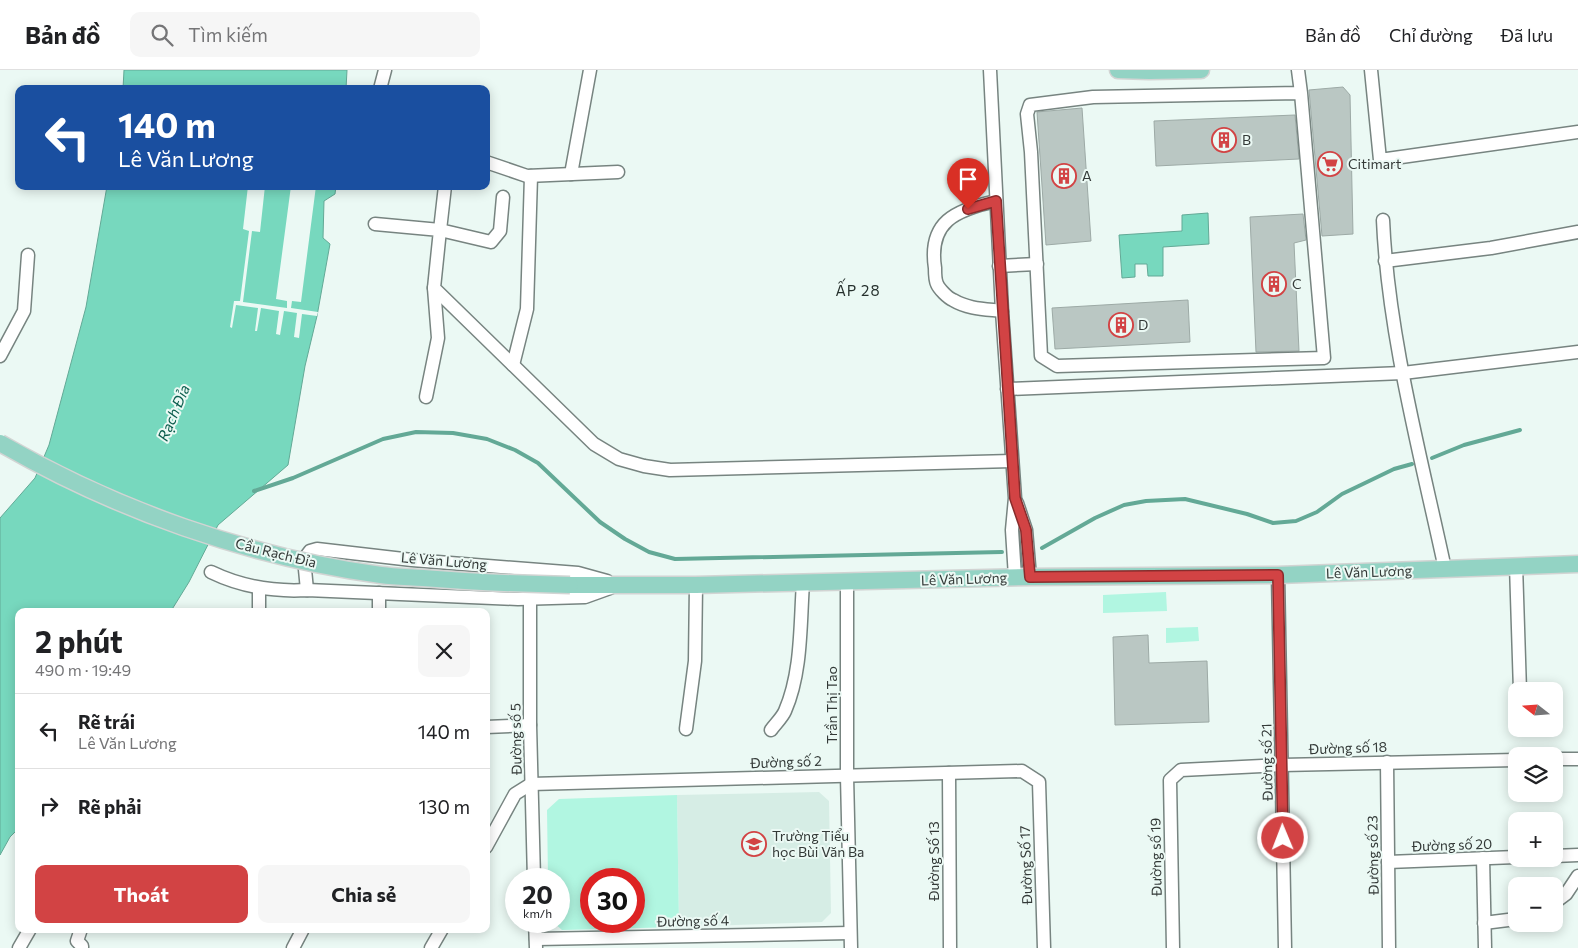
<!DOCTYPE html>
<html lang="vi">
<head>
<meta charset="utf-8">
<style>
  body { margin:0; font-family:Commissioner,sans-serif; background:#f6f6f6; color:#202124; height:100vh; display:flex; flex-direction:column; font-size:19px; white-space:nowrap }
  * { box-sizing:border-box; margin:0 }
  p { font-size:16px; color:#757577 }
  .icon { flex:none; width:28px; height:28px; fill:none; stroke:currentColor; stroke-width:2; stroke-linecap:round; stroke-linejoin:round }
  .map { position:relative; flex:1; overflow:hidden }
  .sheet { position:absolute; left:15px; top:538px; width:475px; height:325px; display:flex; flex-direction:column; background:#fff; border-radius:10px; box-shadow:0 2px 12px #0003 }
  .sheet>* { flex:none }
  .guide { position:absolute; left:15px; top:15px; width:475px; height:105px; border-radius:10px; box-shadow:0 2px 12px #0003; background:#1a4fa0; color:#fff; overflow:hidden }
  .needle { width:32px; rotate:287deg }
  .fabs { position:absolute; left:1508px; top:612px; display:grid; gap:10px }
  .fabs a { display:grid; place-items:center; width:55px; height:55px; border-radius:10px; background:#fff; box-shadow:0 2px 12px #0003; font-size:25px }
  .speed { position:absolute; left:505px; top:798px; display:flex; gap:10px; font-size:25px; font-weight:700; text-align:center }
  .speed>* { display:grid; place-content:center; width:65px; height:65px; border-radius:50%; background:#fff; box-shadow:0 2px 12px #0003; line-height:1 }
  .speed small { font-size:12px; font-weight:400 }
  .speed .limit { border:8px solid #d22; background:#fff; color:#111 }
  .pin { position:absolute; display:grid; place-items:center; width:42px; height:42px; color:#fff; margin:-51px -21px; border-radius:50% 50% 50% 0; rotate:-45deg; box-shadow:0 0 5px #0007 }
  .pin .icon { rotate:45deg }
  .me { position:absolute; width:55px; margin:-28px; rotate:359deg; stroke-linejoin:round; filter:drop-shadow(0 0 4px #0008) }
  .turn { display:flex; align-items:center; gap:18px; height:105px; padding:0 20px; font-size:22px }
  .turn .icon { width:65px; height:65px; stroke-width:2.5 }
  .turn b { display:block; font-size:35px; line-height:42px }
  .round { display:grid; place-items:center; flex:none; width:52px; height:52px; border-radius:10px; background:#f6f6f6 }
  .overview { display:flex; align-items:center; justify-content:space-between; height:85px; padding:0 20px }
  h1 { font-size:30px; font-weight:700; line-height:38px }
  .action { display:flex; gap:10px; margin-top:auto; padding:10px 20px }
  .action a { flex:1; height:58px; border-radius:10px; background:#d24344; color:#fff; font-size:20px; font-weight:700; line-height:58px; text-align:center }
  .action a+a { background:#f6f6f6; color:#202124 }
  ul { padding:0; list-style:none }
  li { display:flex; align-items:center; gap:15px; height:75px; padding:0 20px; border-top:1px solid #e0e0e0 }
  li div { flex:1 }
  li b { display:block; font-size:19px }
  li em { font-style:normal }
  header { display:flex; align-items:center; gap:30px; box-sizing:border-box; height:70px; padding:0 25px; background:#fff; border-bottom:1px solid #e0e0e0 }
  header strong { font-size:24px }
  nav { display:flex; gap:28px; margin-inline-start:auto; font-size:18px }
  .search { width:350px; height:45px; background:#f6f6f6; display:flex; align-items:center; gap:12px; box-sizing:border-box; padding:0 18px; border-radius:10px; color:#757577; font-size:19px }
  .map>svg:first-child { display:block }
  .built { fill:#d6ede5 }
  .green { fill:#b1f6e1; fill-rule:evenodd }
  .water { fill:#77d8be; stroke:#63a996 }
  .pier { fill:#ebf9f4 }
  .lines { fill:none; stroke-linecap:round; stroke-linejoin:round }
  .stream { stroke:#63a996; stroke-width:4 }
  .building { fill:#bac7c3; stroke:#9daaa6 }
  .minor-casing { stroke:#778480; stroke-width:15 }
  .major-casing { stroke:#d2d4d3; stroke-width:19 }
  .minor { stroke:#fff; stroke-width:12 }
  .major { stroke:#93d3c4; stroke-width:16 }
  .major-bridge-casing { stroke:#d2d4d3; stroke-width:19; stroke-linecap:butt }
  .major-bridge { stroke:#93d3c4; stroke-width:16 }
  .route-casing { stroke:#882c2c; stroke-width:12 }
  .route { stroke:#d24344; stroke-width:9 }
  .labels { text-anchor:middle; stroke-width:4; stroke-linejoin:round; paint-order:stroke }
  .poi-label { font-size:14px; fill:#343a38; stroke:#ebf9f4; text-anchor:start }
  .street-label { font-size:14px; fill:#343a38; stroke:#ebf9f4 }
  .neighbourhood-label { font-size:15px; letter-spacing:1px; fill:#25302c; stroke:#ebf9f4 }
  .water-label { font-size:15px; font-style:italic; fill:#095c4c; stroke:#ebf9f4 }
</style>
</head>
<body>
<header>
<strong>Bản đồ</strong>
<div class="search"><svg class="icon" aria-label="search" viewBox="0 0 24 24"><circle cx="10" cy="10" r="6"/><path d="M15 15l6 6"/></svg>Tìm kiếm</div>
<nav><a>Bản đồ</a><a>Chỉ đường</a><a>Đã lưu</a></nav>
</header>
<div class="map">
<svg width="1578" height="878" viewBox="0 0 1578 878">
  <rect width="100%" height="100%" fill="#ebf9f4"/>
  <path class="built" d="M819 722 829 731 831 843 822 852 679 857 677 725Z"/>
  <g class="green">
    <path d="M1166 522 1167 541 1103 543V525Z"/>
    <path d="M1198 557 1199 571 1166 573V558Z"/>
    <path d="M677 725 679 857 562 860 552 851H559V809H548L547 740 559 729ZM591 809H634V851H591Z"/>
  </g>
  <g class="water">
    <path d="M124 0H347L346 19H123Z"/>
    <path d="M107 116H336L335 124 324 131 323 168 330 174 317 246 305 296 288 395 218 455 189 512 171 541H19V758L10 767 0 785V448L35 408 49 375 86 237Z"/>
    <path d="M1208 143 1209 174 1163 177V206H1148L1147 194H1135V207L1122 208 1119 165 1182 161V145Z"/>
  </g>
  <path class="pier" d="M248 116H265L260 162 252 161 243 232 287 238V231L276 229 291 116H316L301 232 292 231 291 238 318 242 317 246 302 244 299 268 294 267 297 243 284 241 280 265 276 264 279 241 261 238 257 261H255L258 238 236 235 232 258 230 257 234 231H240L249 161 243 159Z"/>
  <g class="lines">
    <g class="stream">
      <path d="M1432 388 1464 375 1520 360"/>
      <path d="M254 421 293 408 383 369 416 362 453 363 487 369 515 380 538 393 600 452 625 469 649 482 675 489 1002 482"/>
      <path d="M1042 478 1095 448 1124 435 1146 431 1185 429 1247 444 1273 453 1296 451 1317 442 1342 424 1365 413 1394 399 1412 394"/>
    </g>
  </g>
  <g class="building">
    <path d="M1343 17 1350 25 1353 164 1322 166 1309 20Z"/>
    <path d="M1082 38 1091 171 1046 175 1037 42Z"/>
    <path d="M1295 45 1299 89 1156 96 1154 51Z"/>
    <path d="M1303 144 1306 170 1294 173 1299 281 1256 282 1250 147Z"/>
    <path d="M1188 230 1190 272 1055 279 1052 238Z"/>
    <path d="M1148 565 1149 593 1207 591 1209 652 1115 655 1113 567Z"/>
  </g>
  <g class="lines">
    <defs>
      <g id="minor">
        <path d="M990 0 1002 241 1015 428 1012 460 1015 507"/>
        <path d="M1298 0 1301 23 1324 288 1057 296 1041 286 1031 82 1027 44 1030 35 1093 27 1301 23"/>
        <path d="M1371 0 1380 90 1578 62"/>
        <path d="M380 19 385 0"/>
        <path d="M486 92 527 106 618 102"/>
        <path d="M571 104 590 0"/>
        <path d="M445 116 440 160 491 172 500 161 503 127"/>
        <path d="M996 131C955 140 928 152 935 198 935 203 935 210 937 214 939 219 948 228 953 230 968 239 985 239 1002 241"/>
        <path d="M1383 150C1388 265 1421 387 1445 499"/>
        <path d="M375 154 440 160 434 218 594 374 619 389 644 396 670 400 1012 391"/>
        <path d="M1385 191 1491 178 1578 162"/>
        <path d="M999 196 1037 194"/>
        <path d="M0 286 24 241 28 185"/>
        <path d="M513 295 527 239 531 106"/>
        <path d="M1007 319 1403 303 1578 282"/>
        <path d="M426 327 438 268 434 218"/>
        <path d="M1017 433 1026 460 1030 507"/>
        <path d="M1516 495 1520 621"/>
        <path d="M211 502C242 517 272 522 307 520L518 529 585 527 610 518"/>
        <path d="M1278 505 1285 878"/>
        <path d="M847 512V706L851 878"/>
        <path d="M259 518V541"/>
        <path d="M307 520 304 489 310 481 317 479 412 490 578 503 607 511"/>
        <path d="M530 528V655L534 809"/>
        <path d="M379 541V523"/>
        <path d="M486 657 530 655"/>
        <path d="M686 659 695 591 696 515"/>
        <path d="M771 660C775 654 782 648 785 641 802 602 800 555 803 513"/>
        <path d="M1554 689H1578"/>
        <path d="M1387 692 1389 878"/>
        <path d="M949 703 950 878"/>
        <path d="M486 777 515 724 531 714 1022 701 1039 712 1044 878"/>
        <path d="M1554 786 1578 785"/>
        <path d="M1483 788 1485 878"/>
        <path d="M1388 792 1516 787"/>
        <path d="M1554 833 1566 824 1578 806"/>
        <path d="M535 851 536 878"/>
        <path d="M1484 853 1516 849"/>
        <path d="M81 859 77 871 82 876V878"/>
        <path d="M536 869 850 863"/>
        <path d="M19 878 30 859"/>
        <path d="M293 878 303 859"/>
        <path d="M431 878 442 859"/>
        <path d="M1173 878 1170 710 1181 700 1282 695 1516 690"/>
      </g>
      <g id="major">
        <path d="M1118 0 1149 1 1201 0"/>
        <path d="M570 515H696L1030 507 1278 505 1578 494"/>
      </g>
    </defs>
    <use href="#minor" class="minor-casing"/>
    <use href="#major" class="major-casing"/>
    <use href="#minor" class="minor"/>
    <use href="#major" class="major"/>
    <defs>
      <path id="major-bridge" d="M0 373C116 440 248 487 381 505 395 507 409 507 423 508 472 512 521 514 570 515"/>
    </defs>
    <use href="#major-bridge" class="major-bridge-casing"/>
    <use href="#major-bridge" class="major-bridge"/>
  </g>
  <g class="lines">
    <defs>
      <path id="route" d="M968 139 996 131 1015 428 1026 460 1030 507 1278 505 1283 768"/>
    </defs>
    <use href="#route" class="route-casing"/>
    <use href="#route" class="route"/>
  </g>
  <defs>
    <symbol id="building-ring" viewBox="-11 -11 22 22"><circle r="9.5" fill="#ebf9f4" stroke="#d24344" stroke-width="1.5"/><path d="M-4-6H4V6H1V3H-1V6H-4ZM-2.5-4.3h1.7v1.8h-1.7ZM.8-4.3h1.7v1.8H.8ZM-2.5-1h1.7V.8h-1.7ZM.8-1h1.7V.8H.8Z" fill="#d24344"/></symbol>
    <symbol id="supermarket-ring" viewBox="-11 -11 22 22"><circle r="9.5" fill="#ebf9f4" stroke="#d24344" stroke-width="1.5"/><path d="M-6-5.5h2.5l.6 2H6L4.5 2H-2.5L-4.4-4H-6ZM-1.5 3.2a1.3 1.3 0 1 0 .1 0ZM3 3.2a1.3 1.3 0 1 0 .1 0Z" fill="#d24344"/></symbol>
    <symbol id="school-ring" viewBox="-11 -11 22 22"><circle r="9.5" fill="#ebf9f4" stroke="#d24344" stroke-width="1.5"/><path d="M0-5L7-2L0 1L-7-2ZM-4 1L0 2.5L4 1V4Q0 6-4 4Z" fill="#d24344"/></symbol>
  </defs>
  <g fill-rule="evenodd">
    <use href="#building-ring" x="1210" y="56" width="28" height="28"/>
    <use href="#supermarket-ring" x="1316" y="80" width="28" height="28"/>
    <use href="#building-ring" x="1050" y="92" width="28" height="28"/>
    <use href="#building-ring" x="1260" y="200" width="28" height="28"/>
    <use href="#building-ring" x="1107" y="241" width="28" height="28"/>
    <use href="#school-ring" x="740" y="760" width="28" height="28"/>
  </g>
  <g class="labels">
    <g class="poi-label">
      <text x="1242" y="75">B</text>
      <text x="1348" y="99">Citimart</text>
      <text x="1082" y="111">A</text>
      <text x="1292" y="219">C</text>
      <text x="1138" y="260">D</text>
      <text x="772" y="771">Trường Tiểu<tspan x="772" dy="16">học Bùi Văn Ba</tspan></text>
    </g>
    <g class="street-label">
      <text transform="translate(276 483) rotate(14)" y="5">Cầu Rạch Đỉa</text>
      <text transform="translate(444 491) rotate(5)" y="5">Lê Văn Lương</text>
      <text transform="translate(1369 502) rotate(-2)" y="5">Lê Văn Lương</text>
      <text transform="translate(964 509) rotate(-2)" y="5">Lê Văn Lương</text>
      <text transform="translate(832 635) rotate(-90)" y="5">Trần Thị Tao</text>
      <text transform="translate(516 669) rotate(-91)" y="5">Đường số 5</text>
      <text transform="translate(1348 678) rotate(-2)" y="5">Đường số 18</text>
      <text transform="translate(786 692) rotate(-2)" y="5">Đường số 2</text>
      <text transform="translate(1267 692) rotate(-91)" y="5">Đường số 21</text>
      <text transform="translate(1452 775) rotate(-2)" y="5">Đường số 20</text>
      <text transform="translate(1373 785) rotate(-91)" y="5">Đường số 23</text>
      <text transform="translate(1156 787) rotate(-91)" y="5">Đường số 19</text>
      <text transform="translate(934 791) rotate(-90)" y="5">Đường Số 13</text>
      <text transform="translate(1026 795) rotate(-92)" y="5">Đường Số 17</text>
      <text transform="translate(693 851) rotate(-1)" y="5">Đường số 4</text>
    </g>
    <g class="neighbourhood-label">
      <text x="858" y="226">ẤP 28</text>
    </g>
    <g class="water-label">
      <text transform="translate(174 343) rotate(-67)" y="5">Rạch Đỉa</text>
    </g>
  </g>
</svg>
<div class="fabs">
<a><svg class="needle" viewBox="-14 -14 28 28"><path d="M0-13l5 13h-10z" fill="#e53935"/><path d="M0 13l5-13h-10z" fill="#757577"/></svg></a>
<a><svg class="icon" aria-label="layers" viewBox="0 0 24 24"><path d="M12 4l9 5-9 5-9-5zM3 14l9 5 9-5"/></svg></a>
<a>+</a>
<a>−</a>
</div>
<div class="speed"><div>20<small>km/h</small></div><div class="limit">30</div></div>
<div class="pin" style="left:968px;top:139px;background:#d93025"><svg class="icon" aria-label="arrive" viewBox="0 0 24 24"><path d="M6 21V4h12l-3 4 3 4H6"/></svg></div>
<svg class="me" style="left:1283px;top:768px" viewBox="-20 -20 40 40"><circle r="17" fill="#d24344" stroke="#fff" stroke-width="3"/><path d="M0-11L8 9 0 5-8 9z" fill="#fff"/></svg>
<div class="guide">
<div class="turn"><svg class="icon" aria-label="left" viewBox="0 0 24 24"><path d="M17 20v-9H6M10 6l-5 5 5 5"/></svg><div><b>140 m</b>Lê Văn Lương</div></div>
</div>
<section class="sheet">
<div class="overview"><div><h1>2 phút</h1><p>490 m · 19:49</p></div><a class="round"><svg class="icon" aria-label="close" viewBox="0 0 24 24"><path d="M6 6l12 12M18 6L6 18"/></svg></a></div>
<ul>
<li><svg class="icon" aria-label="left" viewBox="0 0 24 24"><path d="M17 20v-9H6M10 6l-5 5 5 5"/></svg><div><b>Rẽ trái</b><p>Lê Văn Lương</p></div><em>140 m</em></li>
<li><svg class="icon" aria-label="right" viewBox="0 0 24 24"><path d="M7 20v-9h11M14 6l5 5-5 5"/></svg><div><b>Rẽ phải</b></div><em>130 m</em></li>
</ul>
<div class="action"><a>Thoát</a><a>Chia sẻ</a></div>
</section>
</div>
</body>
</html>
